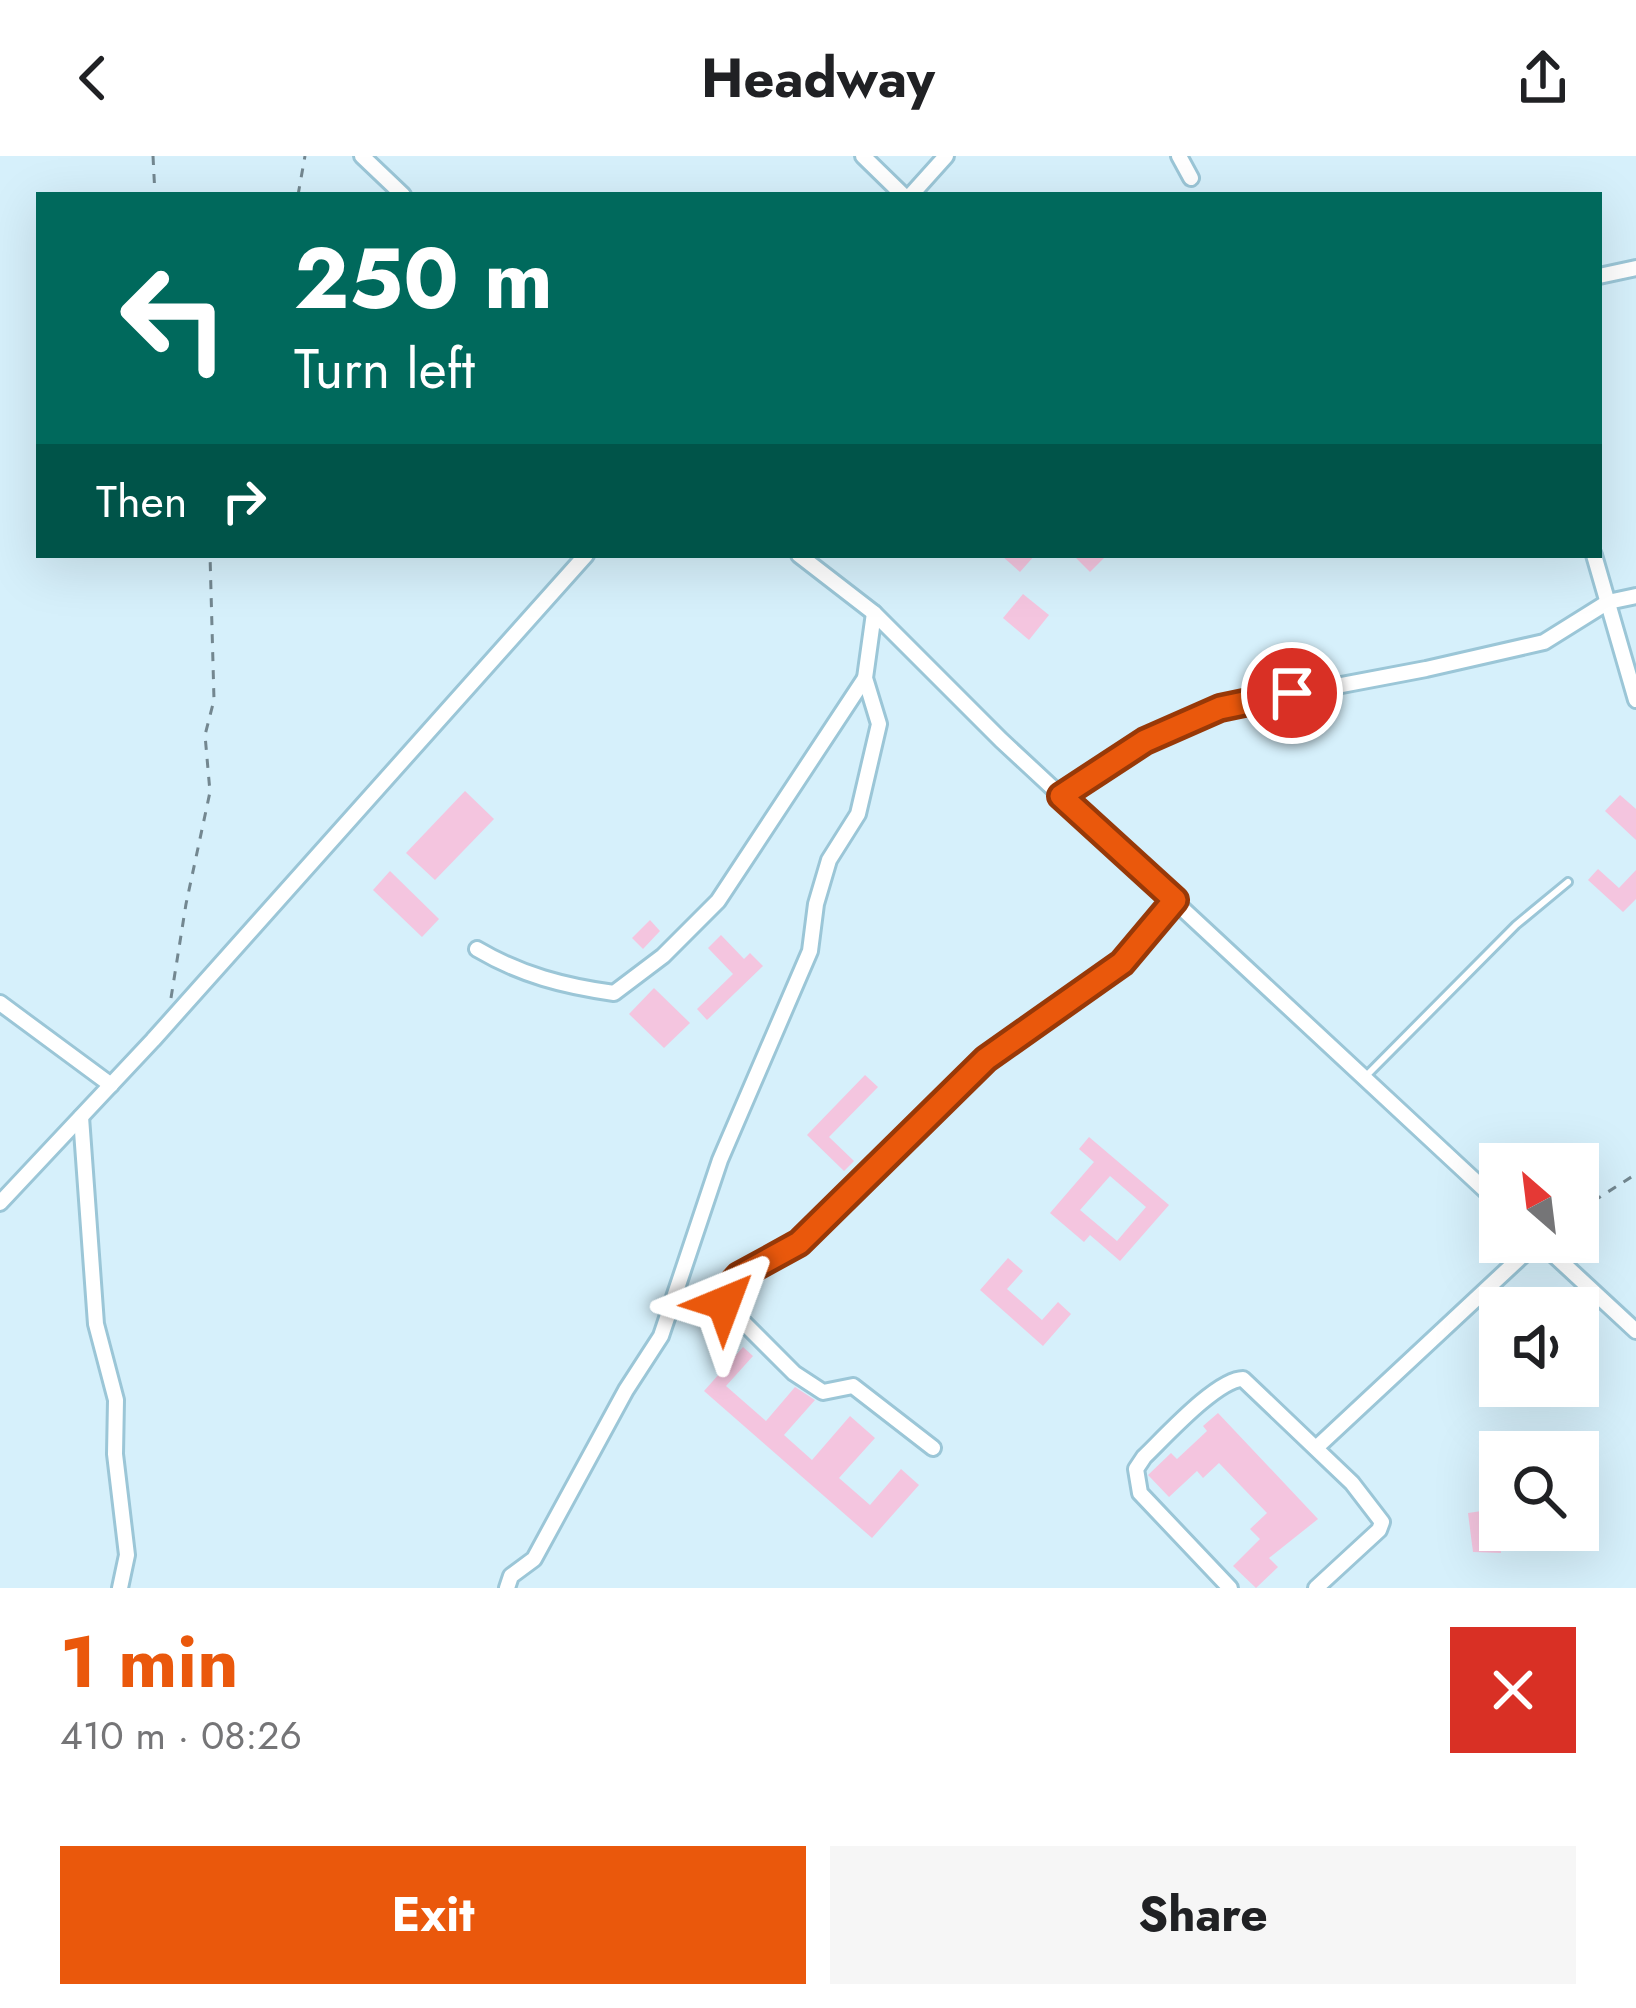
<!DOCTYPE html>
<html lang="en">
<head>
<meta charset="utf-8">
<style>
  body { margin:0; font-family:Jost,sans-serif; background:#f6f6f6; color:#202124; height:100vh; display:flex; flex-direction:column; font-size:45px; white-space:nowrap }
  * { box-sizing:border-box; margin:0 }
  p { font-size:39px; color:#757577 }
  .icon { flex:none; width:66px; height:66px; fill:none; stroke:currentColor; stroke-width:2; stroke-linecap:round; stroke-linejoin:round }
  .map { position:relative; height:1432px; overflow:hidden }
  .details { display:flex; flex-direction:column; background:#fff; flex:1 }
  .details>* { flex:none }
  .top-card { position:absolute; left:36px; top:36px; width:1566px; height:366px; border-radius:0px; box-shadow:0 12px 48px #0002; background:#00695c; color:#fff; overflow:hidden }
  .needle { width:78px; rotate:332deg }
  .controls { position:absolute; left:1479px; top:987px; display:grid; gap:24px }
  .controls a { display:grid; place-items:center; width:120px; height:120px; border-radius:0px; background:#fff; box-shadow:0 12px 48px #0002; font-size:60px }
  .pin { position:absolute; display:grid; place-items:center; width:102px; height:102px; color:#fff; margin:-51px; border:6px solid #fff; border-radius:50%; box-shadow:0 3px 12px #0007 }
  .me { position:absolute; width:132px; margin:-66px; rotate:44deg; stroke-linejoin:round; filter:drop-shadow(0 0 9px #0008) }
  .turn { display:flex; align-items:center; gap:42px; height:252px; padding:0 60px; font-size:54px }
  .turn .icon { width:156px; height:156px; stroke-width:2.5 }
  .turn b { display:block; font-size:84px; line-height:102px }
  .then { display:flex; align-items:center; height:114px; padding:0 60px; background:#0003; gap:24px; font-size:45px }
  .round { display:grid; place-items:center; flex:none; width:126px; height:126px; border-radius:0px; background:#f6f6f6 }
  .head { display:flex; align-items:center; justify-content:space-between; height:204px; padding:0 60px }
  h1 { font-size:72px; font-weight:700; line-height:90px; color:#ea580c }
  .cta { display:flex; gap:24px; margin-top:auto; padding:24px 60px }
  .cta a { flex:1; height:138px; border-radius:0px; background:#ea580c; color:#fff; font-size:48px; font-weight:700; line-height:138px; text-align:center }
  .cta a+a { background:#f6f6f6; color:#202124 }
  header { display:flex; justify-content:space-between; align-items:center; height:156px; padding:0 60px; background:#fff; font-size:54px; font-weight:700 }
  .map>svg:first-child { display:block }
  .building { fill:#f4c5df; fill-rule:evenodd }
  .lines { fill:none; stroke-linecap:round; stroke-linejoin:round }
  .service-casing { stroke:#9bc6d7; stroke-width:12 }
  .minor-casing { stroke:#9bc6d7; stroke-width:20 }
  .path { stroke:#738790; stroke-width:3; stroke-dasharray:9 9; stroke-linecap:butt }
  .service { stroke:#fff; stroke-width:6 }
  .minor { stroke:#fff; stroke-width:14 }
  .route-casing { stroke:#983908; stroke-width:30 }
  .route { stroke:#ea580c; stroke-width:21 }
</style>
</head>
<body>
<header><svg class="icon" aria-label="back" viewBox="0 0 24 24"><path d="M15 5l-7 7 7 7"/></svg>Headway<svg class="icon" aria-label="share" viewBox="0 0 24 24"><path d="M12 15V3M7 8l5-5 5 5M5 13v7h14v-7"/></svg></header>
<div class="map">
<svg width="1636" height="1432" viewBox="0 0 1636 1432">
  <rect width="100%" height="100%" fill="#d6f0fb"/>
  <g class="building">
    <path d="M1001 399H1035L1020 416Z"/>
    <path d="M1073 399H1107L1090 416Z"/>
    <path d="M1023 438 1049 459 1029 484 1003 462Z"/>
    <path d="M465 635 494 663 435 724 406 697Z"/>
    <path d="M1620 639 1636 653V684L1605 655Z"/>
    <path d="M1598 713 1619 732 1636 714V743L1623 756 1588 724Z"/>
    <path d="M390 715 439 763 422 781 373 734Z"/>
    <path d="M650 764 660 775 643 793 632 782Z"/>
    <path d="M721 779 744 803 750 797 763 810 707 864 697 853 733 818 708 792Z"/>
    <path d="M654 832 690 867 664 892 629 858Z"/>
    <path d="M865 919 878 931 829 981 854 1005 844 1015 807 979Z"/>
    <path d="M1089 981 1169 1049 1120 1105 1090 1079 1084 1086 1050 1057 1094 1006 1079 993ZM1110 1020 1146 1051 1117 1085 1080 1054Z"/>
    <path d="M1008 1102 1023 1115 1007 1133 1042 1164 1058 1146 1071 1158 1043 1190 980 1134Z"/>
    <path d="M743 1191 753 1200 726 1230 766 1265 795 1231 815 1244 784 1279 812 1304 850 1260 875 1282 839 1322 870 1349 901 1313 919 1329 872 1382 704 1235Z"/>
    <path d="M1218 1257 1318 1363 1269 1402 1278 1411 1256 1432 1233 1410 1260 1383 1250 1373 1267 1357 1219 1307 1203 1322 1197 1315 1169 1341 1148 1319 1171 1297 1177 1303 1207 1275 1203 1270Z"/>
    <path d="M1495 1353 1501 1397 1473 1396 1468 1357Z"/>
  </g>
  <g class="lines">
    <defs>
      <path id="service" d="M1367 919 1516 769 1568 726"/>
      <g id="minor">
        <path d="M362 0 403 39"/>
        <path d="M863 0 903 39"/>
        <path d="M1179 0 1191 22"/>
        <path d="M911 39 946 0"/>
        <path d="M1599 120 1636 112"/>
        <path d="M799 399 874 457 1001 584 1500 1048"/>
        <path d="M1594 399 1636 544"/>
        <path d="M1061 640 1145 585 1220 552 1426 513 1544 486 1608 446 1636 440"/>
        <path d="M477 793C521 819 564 830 614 837L663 800 718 745 865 522"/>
        <path d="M0 847 111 929"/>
        <path d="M81 961 96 1168 116 1244 115 1298 127 1399 120 1432"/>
        <path d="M0 1047 153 884 586 399"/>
        <path d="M1540 1086 1636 1175"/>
        <path d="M933 1292 853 1230 823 1236 794 1217 724 1147 727 1133 739 1120 799 1087 987 903 1122 807 1175 744"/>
        <path d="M1316 1292 1537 1086"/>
        <path d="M507 1432 511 1420 534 1403 626 1234 661 1180 720 1004 810 795 816 748 829 704 858 658 879 568 865 522 874 457"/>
        <path d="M1230 1432 1140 1337 1136 1313 1144 1301C1164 1282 1217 1223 1243 1223L1352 1327 1382 1366 1379 1374 1316 1432"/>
      </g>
    </defs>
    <use href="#service" class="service-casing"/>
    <use href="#minor" class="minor-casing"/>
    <g class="path">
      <path d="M153 0 155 39"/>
      <path d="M298 39 305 0"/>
      <path d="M171 842 186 748 210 636 205 579 214 544 210 399"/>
      <path d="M1578 1055 1636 1018"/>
    </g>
    <use href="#service" class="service"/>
    <use href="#minor" class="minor"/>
  </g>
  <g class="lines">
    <defs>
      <path id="route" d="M724 1147 727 1133 739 1120 799 1087 986 903 1122 807 1175 744 1061 640 1145 585 1220 552 1292 537"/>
    </defs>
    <use href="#route" class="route-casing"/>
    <use href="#route" class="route"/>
  </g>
</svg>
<div class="controls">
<a><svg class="needle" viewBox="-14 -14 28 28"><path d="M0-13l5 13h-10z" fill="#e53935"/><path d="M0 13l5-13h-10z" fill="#757577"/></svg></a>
<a><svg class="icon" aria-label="sound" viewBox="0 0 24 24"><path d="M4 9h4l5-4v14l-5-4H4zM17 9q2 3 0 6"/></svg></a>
<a><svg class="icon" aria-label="search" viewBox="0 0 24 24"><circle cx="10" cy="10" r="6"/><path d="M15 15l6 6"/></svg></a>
</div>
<div class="pin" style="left:1292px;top:537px;background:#d93025"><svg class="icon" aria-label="arrive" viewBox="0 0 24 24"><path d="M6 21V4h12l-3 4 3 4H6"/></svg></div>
<svg class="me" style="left:724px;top:1147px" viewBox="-20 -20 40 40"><path d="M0-17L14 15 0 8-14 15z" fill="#ea580c" stroke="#fff" stroke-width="4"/></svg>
<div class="top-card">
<div class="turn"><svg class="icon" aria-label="left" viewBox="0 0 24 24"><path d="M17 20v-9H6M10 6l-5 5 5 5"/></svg><div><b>250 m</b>Turn left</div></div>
<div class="then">Then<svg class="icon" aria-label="right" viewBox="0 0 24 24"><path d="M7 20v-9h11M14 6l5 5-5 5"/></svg></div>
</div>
</div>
<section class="details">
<div class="head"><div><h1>1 min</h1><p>410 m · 08:26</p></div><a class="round" style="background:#d93025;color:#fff"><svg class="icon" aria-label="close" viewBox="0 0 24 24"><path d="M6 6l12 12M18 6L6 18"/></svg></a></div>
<div class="cta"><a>Exit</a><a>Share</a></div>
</section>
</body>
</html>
